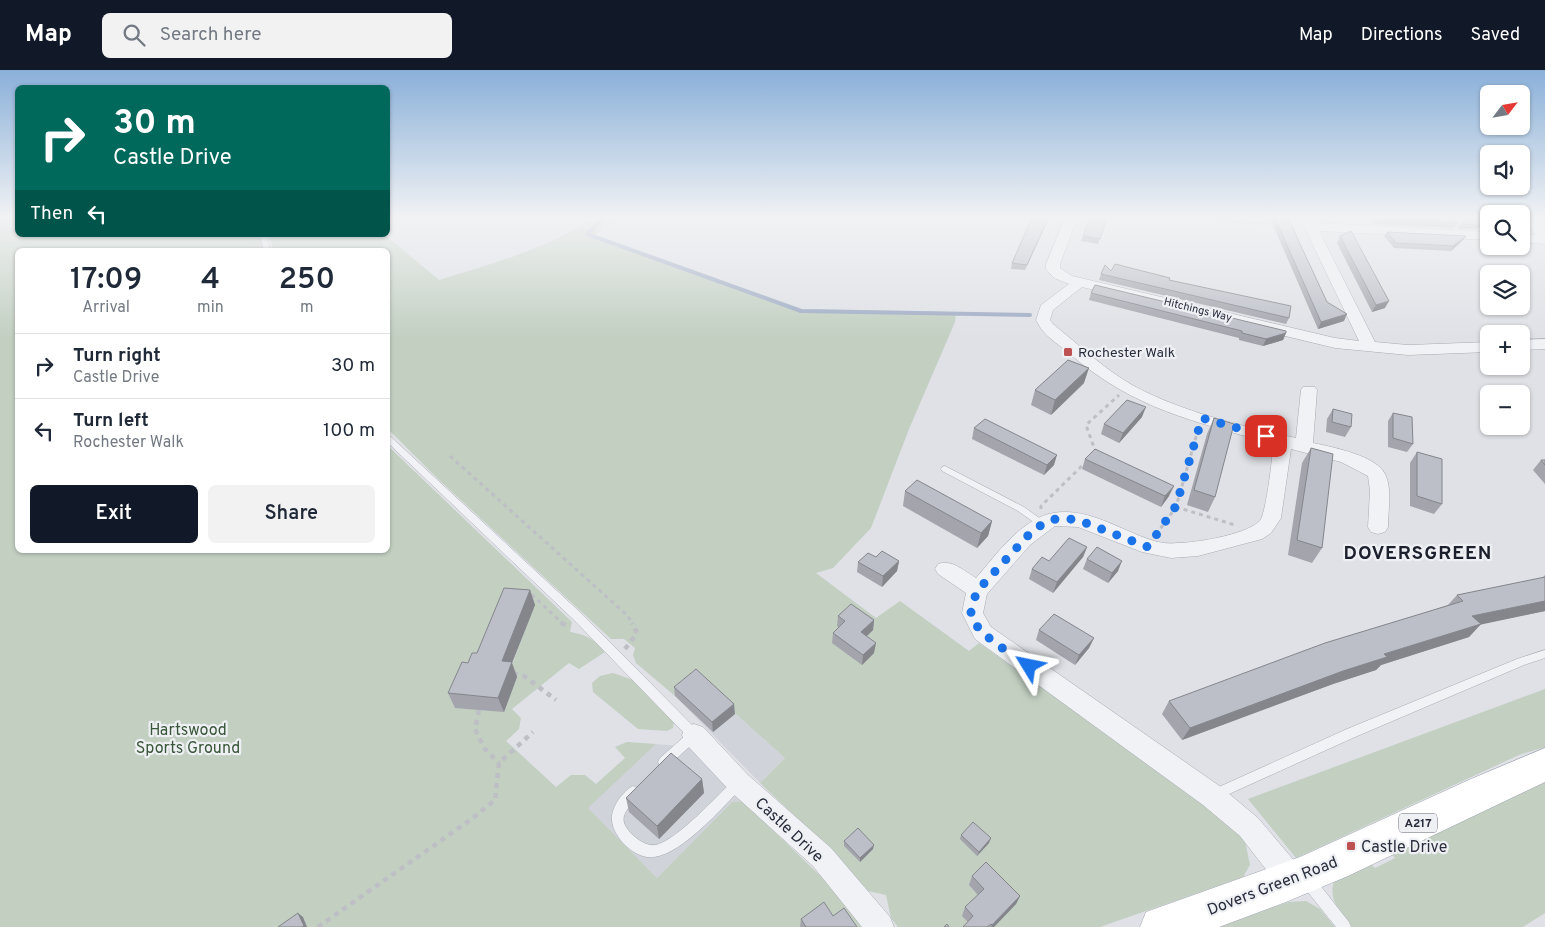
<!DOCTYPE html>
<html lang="en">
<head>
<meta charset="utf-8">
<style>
  body { margin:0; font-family:Overpass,sans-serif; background:#f2f2f3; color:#1f2937; height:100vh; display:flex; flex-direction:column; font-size:19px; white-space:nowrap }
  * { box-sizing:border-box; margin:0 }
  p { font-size:16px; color:#747a83 }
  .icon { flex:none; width:28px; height:28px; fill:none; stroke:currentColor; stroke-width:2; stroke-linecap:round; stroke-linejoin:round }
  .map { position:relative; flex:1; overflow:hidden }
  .panel { position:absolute; left:15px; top:178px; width:375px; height:305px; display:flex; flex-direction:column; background:#fff; border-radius:8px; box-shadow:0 1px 4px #0004 }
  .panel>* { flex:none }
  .guide { position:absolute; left:15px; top:15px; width:375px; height:152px; border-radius:8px; box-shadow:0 1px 4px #0004; background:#00695c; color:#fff; overflow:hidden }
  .needle { width:32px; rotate:59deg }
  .controls { position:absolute; left:1480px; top:15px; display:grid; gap:10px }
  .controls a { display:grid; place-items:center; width:50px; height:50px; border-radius:8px; background:#fff; box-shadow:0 1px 4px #0004; font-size:25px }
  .pin { position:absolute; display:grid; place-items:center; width:42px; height:42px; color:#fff; margin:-21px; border-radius:10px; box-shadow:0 2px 8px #0006 }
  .me { position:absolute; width:55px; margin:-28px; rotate:305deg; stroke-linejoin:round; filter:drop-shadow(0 0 4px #0008) }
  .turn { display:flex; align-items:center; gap:18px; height:105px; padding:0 15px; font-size:22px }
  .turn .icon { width:65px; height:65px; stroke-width:2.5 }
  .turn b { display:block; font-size:35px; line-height:42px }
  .then { display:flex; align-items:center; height:48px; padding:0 15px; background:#0003; gap:10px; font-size:19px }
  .eta { display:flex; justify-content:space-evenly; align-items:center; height:85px; text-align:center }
  .eta b { font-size:30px; font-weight:600; line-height:35px }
  .button { display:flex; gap:10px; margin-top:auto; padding:10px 15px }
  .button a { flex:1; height:58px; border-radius:8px; background:#111827; color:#fff; font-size:20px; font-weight:600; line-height:58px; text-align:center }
  .button a+a { background:#f2f2f3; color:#1f2937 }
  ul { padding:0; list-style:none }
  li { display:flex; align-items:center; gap:15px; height:65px; padding:0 15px; border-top:1px solid #e0e1e3 }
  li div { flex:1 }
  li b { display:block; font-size:19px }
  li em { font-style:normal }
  header { display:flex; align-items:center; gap:30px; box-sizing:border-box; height:70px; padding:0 25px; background:#111827; color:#fff }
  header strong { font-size:24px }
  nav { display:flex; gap:28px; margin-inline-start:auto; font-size:18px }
  .search { width:350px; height:45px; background:#f2f2f3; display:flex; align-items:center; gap:12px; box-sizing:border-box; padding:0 18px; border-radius:8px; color:#747a83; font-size:19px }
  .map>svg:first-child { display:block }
  .built { fill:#d1d3db }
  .green { fill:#c2cfc1; fill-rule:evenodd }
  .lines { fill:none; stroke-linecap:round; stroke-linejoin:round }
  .stream { stroke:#9daac3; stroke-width:4 }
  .service-casing { stroke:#a8abb3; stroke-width:1 }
  .minor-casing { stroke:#a8abb3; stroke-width:1 }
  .tertiary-casing { stroke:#a8abb3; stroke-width:1 }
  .primary-casing { stroke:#9fa4b1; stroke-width:1 }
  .path-far2 { stroke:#bdbfc5; stroke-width:2.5; stroke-dasharray:3 3; stroke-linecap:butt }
  .path-far1 { stroke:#bdbfc5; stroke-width:3; stroke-dasharray:4 4; stroke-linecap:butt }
  .path { stroke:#bdbfc5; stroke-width:4.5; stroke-dasharray:5 5; stroke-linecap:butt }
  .service { fill:#f1f2f5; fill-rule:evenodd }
  .minor { fill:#f1f2f5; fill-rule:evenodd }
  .tertiary { fill:#f1f2f5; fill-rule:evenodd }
  .primary { fill:#fff; fill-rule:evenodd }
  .wall { fill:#a3a4ac }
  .shaded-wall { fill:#84868c }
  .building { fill:#bdbfc8; stroke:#84868c }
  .route { stroke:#1a73e8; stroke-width:9; stroke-dasharray:0 16.2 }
  .poi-dot { fill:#be5151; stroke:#eef0f4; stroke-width:2 }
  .labels { text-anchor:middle; stroke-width:4.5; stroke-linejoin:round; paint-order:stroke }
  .far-street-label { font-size:11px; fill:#292d3c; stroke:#eef0f4 }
  .shield { fill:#eef0f4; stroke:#646873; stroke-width:1 }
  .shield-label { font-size:12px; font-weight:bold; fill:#292d3c }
  .poi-label { font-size:14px; fill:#292d3c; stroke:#eef0f4; text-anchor:start }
  .near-park-label { font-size:16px; fill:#395638; stroke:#eef0f4 }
  .near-street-label { font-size:16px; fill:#292d3c; stroke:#eef0f4 }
  .near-poi-label { font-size:16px; fill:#292d3c; stroke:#eef0f4; text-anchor:start }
  .district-label { font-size:19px; font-weight:bold; letter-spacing:1px; fill:#1c1f2c; stroke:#eef0f4 }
</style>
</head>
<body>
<header>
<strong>Map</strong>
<div class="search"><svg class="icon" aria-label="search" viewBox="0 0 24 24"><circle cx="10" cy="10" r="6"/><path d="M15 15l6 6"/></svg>Search here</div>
<nav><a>Map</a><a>Directions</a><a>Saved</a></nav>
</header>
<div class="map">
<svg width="1545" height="857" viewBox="0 0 1545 857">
  <rect width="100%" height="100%" fill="#dfe1e6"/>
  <g class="built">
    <path d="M697 609 785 688 760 713 675 626Z"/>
    <path d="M656 674 690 677 743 731 732 732 657 808 587 738Z"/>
  </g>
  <g class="green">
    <path d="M0 148H17L18 165H259L263 180H18V480H388V376L572 552 570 562C587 565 594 569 605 582L579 599 569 593 512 639 521 648 519 659 506 671 556 717 571 705H585L596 714 625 688 615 677 627 672 656 674 588 738 657 808 732 732 743 731 842 827 861 857H0ZM534 535 508 606 468 607Z"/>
    <path d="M592 148H616L595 165 802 239 956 242 955 252 909 359 871 458 833 498 816 503 876 548 900 531 969 581 979 573 1208 735 1229 752 1245 771 1250 795 1243 807 1100 857H898L891 848 886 825 868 821 833 782 760 713 785 688 697 609 675 626 636 593 633 585 635 578 624 569H611L436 407 388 359V180H273L269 165H385L439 210C491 194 547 179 592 148Z"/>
    <path d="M613 603 633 610 674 651 673 658 667 661 638 659 593 622 592 613 600 606Z"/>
    <path d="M1545 619V677L1519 685 1296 788 1248 729Z"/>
    <path d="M1545 710V843L1523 857H1352C1340 844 1328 829 1334 811L1369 792 1375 798 1395 788 1388 780Z"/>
    <path d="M1306 831 1320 839 1335 857H1214L1289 832Z"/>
  </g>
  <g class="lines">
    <path class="stream" d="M604 148 587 164 801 241 1030 245"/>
    <defs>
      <g id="service">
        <path d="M260 165H266L270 180H264Z"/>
        <path d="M388 366 391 367 583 545 698 661 700 665 698 669 668 696 664 697 660 696 658 692 660 688 686 665 575 551 388 373Z"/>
        <path d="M945 396 1024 437 1045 452 1047 454 1045 456H1039L1018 441 942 401 941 399 942 397Z"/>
        <path d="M1545 580V588L1524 595 1355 667 1218 729 1214 731 1210 729 1208 725 1210 721 1347 659 1517 589Z"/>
        <path d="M739 708 743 709 745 713 743 717C722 737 684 783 654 787 636 790 613 768 612 750 611 743 615 735 619 729 623 724 627 719 633 716L637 718 639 722C631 740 611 746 635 767 641 772 648 776 656 775 677 770 718 725 735 709Z"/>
        <path d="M1307 804 1312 805 1349 852 1351 857H1336L1302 815 1301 810 1302 805Z"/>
      </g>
      <g id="minor">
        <path d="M1065 148H1077L1060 194V198L1072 206 1335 268 1359 271 1300 148H1312L1315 153 1489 162V170L1319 161 1375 272 1408 275 1489 272V282L1408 285 1335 278 1082 217 1053 240 1050 250 1053 254C1079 275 1103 298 1132 315 1182 342 1241 356 1296 368L1301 320 1303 317H1315L1317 320 1313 373C1332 377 1379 386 1386 406 1392 421 1388 441 1388 457L1385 462 1378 464 1371 462 1368 457 1370 421 1368 406 1341 392 1291 379 1281 448 1271 463 1262 469 1198 486 1171 488 1142 482 1078 457 1055 456 1030 475 987 524 983 543 991 557 1221 717 1258 748 1302 800 1306 810 1302 820 1292 824 1282 820 1240 766 1203 735 975 569 962 543 966 523 938 504 935 499 938 494C952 489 964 501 976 508 996 485 1021 449 1053 443 1088 437 1120 460 1151 470 1160 473 1169 474 1178 473 1195 473 1252 464 1261 449 1266 440 1273 387 1273 374 1194 351 1136 340 1071 285 1061 276 1047 268 1040 257L1036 250 1041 235 1069 214 1054 208 1046 199V194Z"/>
        <path d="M1521 164 1545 166V174L1521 172Z"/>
        <path d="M1545 269V279L1521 280V270Z"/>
        <path d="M694 654 703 657 748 705 831 778 890 847 894 857H862L813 796 730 721 685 673 682 665 685 657Z"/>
      </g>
      <path id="tertiary" d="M1521 148H1537L1545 157V171L1539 169Z"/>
      <path id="primary" d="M1545 678V712L1348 806 1286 832 1219 857H1140L1146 842 1300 787 1471 709Z"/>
    </defs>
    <use href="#service" class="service-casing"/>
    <use href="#minor" class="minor-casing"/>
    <use href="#tertiary" class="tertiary-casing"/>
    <use href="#primary" class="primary-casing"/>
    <path class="path-far2" d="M1202 148 1276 155"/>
    <g class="path-far1">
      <path d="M1096 383 1086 355 1119 325"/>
      <path d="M450 386 628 546 632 554"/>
      <path d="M1169 416 1180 421"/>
      <path d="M1176 437 1235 455"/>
      <path d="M1041 439V436L1086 392"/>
      <path d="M1156 465 1176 437 1198 360"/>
      <path d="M526 519 563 554"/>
    </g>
    <g class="path">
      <path d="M561 553 568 556"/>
      <path d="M625 579 637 563 632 553"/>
      <path d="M513 603 524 606 556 630"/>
      <path d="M479 640 475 659 485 679 499 693"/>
      <path d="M318 857 473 748 495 730 499 693 533 662"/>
    </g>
    <use href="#service" class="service"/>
    <use href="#minor" class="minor"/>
    <use href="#tertiary" class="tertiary"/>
    <use href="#primary" class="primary"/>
  </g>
  <g class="wall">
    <path d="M1032 148H1049L1025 200 1011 199 1012 193Z"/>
    <path d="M1107 148 1098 174 1081 171 1083 166Z"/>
    <path d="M1270 148H1288L1327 232 1344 251 1318 259Z"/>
    <path d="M1370 148H1454L1458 152 1454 158 1374 154Z"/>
    <path d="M1489 148 1476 159H1458L1460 154Z"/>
    <path d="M1387 162 1466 166 1463 170 1451 181 1394 178 1384 166Z"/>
    <path d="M1340 166 1385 238 1372 242 1337 173Z"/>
    <path d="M1111 201 1169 210 1289 248 1286 254 1099 210 1101 204Z"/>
    <path d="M1091 223 1286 263 1283 270 1263 276 1239 270V268L1089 230Z"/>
    <path d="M1084 313 1051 345 1031 335 1035 320Z"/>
    <path d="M1333 339 1351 357 1345 367 1326 362 1327 349Z"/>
    <path d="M1393 343 1413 374 1407 382 1388 377V351Z"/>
    <path d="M1142 347 1119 373 1101 364 1104 354Z"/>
    <path d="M1214 348 1215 427 1208 442 1187 435 1207 364Z"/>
    <path d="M974 358 1054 395 1044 405 972 369Z"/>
    <path d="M1311 378 1322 478 1312 493 1288 485 1302 393Z"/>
    <path d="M1417 382 1442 434 1434 444 1410 436V393Z"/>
    <path d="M1085 389 1169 426 1161 437 1082 399Z"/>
    <path d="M1541 390H1545V414L1533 400Z"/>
    <path d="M905 421 992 451 988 466 977 478 903 436Z"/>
    <path d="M1087 477 1083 487 1053 523 1029 509 1032 499 1049 491Z"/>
    <path d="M876 487 899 491 897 501 882 517 857 502 858 492Z"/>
    <path d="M1087 489 1118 501 1108 513 1083 499Z"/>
    <path d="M1545 505V541L1481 554 1469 567 1381 595 1376 600 1333 614 1182 670 1162 644 1169 631 1448 535 1457 525 1542 508Z"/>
    <path d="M530 520 535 535 512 593 517 607 504 642 455 638 448 623 468 593Z"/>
    <path d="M838 546 874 550 873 560 866 566 874 583 862 595 832 573 833 563 839 557 837 556Z"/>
    <path d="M1039 560 1094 568 1089 578 1075 595 1036 570Z"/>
    <path d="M674 617 735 644 713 662 675 626Z"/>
    <path d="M702 709 704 723 659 769 629 742 626 728Z"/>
    <path d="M961 765 989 773 977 786 960 769Z"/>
    <path d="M844 771 873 779 860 792 844 776Z"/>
    <path d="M972 806 1020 826 1016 834 994 857H963L968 852 962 846 965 837 978 825 969 815Z"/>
    <path d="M833 846 857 857H800L801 849Z"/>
  </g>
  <g class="shaded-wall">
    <path d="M1048 148H1049L1025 200 1027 195Z"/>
    <path d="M1487 148H1489V149L1476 159 1479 155Z"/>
    <path d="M1466 166 1463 170 1451 181 1453 176Z"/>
    <path d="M1389 231 1385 238 1372 242 1376 235Z"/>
    <path d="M1347 244 1344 251 1318 259 1321 252Z"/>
    <path d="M1286 263 1283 270 1263 276 1266 269Z"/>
    <path d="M1089 298 1084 313 1051 345 1055 330Z"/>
    <path d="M1146 337 1142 347 1119 373 1123 363Z"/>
    <path d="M1057 385 1054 395 1044 405 1047 395Z"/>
    <path d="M1174 416 1169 426 1161 437 1165 426Z"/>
    <path d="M992 451 988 466 977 478 981 463Z"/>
    <path d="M1087 477 1083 487 1053 523 1057 512Z"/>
    <path d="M899 491 897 501 882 517 883 506Z"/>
    <path d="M1122 491 1118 501 1108 513 1112 503Z"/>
    <path d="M530 520 535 535 512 593 517 607 504 642 498 628 502 591Z"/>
    <path d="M1545 531V541L1460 559 1472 546Z"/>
    <path d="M874 550 873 560 860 573 861 562Z"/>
    <path d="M1481 554 1469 567 1381 595 1376 600 1333 614 1182 670 1190 658 1384 584Z"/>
    <path d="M1094 568 1089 578 1075 595 1079 585Z"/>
    <path d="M876 573 874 583 862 595 863 585Z"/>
    <path d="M734 634 735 644 713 662 712 652Z"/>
    <path d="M702 709 704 723 659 769 657 756Z"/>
    <path d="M991 768 989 773 977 786 979 782Z"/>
    <path d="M874 775 873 779 860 792V788Z"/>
    <path d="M1020 826 1016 834 994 857H991L992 855Z"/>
    <path d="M298 843 303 847 307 857H302Z"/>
  </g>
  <g class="building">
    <path d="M1032 148H1048L1027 195 1012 193Z"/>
    <path d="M1090 148H1107L1100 169 1083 166Z"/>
    <path d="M1275 148H1288L1327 232 1347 244 1321 252Z"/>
    <path d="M1386 148H1454L1458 152Z"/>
    <path d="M1468 148H1487L1479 155 1460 154Z"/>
    <path d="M1351 161 1389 231 1376 235 1340 166Z"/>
    <path d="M1387 162 1466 166 1453 176 1396 173Z"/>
    <path d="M1115 194 1170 208 1169 210 1291 236 1289 248 1101 204 1105 195 1111 201Z"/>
    <path d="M1095 215 1286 261V263L1266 269 1242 263V261L1091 223Z"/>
    <path d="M1068 290 1089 298 1055 330 1035 320Z"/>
    <path d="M1127 330 1146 337 1123 363 1104 354Z"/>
    <path d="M1333 339 1352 344 1351 357 1332 352Z"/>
    <path d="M1393 343 1412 347 1413 374 1393 368Z"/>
    <path d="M1214 348 1234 354 1215 427 1194 420Z"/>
    <path d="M985 349 1057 385 1047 395 974 358Z"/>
    <path d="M1311 378 1333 384 1322 478 1297 470Z"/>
    <path d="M1095 379 1174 416 1165 426 1085 389Z"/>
    <path d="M1417 382 1442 389V434L1417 426Z"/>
    <path d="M1541 390H1545V395Z"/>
    <path d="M917 410 992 451 981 463 905 421Z"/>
    <path d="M1069 468 1087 477 1057 512 1032 499 1042 487 1049 491Z"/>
    <path d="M1097 477 1122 491 1112 503 1087 489Z"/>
    <path d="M882 481 899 491 883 506 858 492 868 483 876 487Z"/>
    <path d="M1545 507V531L1472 546 1481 554 1384 584 1387 587 1343 601 1190 658 1169 631 1325 573 1463 531 1457 525Z"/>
    <path d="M504 518 530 520 502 591 512 592 498 628 448 623 462 592 468 593 472 583H477Z"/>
    <path d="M851 534 874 550 861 562 876 573 863 585 833 563 845 551 838 546Z"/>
    <path d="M1054 544 1094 568 1079 585 1039 560Z"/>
    <path d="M696 599 734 634 712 652 674 617Z"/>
    <path d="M671 683 702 709 657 756 626 728Z"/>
    <path d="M973 752 991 768 979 782 961 765Z"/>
    <path d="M858 758 874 775 860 788 844 771Z"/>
    <path d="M986 792 1020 826 992 855 991 854 987 857H963L973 846 965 837 984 819 972 806Z"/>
    <path d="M824 832 833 846 844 838 857 857H806L801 849Z"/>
    <path d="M298 843 304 856 302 857H278Z"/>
    <path d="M947 854 949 857H944Z"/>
  </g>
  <linearGradient id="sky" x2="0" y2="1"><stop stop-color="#8ab0d9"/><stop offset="0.55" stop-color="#f1f2f4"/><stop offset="1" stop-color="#f1f2f4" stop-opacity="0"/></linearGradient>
  <rect width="1545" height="268" fill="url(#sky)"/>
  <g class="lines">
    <path class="route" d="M1029 596C1014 585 972 562 971 543 971 535 975 527 978 520L1034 459 1051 450 1061 448 1078 450 1148 477 1176 436 1202 348 1266 366"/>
  </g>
  <g class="poi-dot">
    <rect x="1063" y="277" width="10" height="10" rx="2.5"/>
    <rect x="1346" y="771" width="10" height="10" rx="2.5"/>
  </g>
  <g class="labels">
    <g class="far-street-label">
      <text transform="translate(1198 239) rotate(14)" y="4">Hitchings Way</text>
    </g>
    <rect class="shield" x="1399" y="743.5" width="38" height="19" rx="4"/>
    <g class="shield-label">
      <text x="1418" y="757">A217</text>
    </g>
    <g class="poi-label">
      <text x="1078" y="287">Rochester Walk</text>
    </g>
    <g class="near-park-label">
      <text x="188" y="665">Hartswood<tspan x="188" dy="18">Sports Ground</tspan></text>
    </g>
    <g class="near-street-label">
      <text transform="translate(790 759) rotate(43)" y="6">Castle Drive</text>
      <text transform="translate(1272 815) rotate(-21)" y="6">Dovers Green Road</text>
    </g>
    <g class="near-poi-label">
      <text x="1361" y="782">Castle Drive</text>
    </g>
    <g class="district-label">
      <text x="1418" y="489">DOVERSGREEN</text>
    </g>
  </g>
</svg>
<div class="controls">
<a><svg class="needle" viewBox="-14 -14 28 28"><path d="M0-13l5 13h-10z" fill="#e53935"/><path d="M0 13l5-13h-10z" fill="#747a83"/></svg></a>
<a><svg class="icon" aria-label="sound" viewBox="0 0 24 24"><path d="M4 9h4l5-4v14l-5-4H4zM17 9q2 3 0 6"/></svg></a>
<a><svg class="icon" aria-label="search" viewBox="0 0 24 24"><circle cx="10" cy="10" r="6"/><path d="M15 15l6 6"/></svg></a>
<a><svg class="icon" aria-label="layers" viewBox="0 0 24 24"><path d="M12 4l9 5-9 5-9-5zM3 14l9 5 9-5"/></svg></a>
<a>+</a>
<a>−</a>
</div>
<div class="pin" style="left:1266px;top:366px;background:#d93025"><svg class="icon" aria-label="arrive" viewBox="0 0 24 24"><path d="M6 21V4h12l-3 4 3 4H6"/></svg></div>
<svg class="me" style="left:1029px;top:596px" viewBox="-20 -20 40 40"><path d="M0-17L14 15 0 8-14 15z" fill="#1a73e8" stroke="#fff" stroke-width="4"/></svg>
<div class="guide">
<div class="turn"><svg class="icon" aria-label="right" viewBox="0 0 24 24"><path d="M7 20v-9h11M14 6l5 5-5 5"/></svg><div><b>30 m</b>Castle Drive</div></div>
<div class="then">Then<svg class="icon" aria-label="left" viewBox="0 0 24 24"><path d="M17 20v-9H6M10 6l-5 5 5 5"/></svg></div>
</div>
<section class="panel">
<div class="eta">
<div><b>17:09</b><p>Arrival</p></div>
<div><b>4</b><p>min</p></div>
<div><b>250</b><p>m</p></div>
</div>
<ul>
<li><svg class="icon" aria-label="right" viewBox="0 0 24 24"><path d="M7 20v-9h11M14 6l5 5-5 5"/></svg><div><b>Turn right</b><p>Castle Drive</p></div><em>30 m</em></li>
<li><svg class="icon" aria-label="left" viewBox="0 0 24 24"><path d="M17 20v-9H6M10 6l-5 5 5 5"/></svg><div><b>Turn left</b><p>Rochester Walk</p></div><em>100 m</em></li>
</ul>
<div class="button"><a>Exit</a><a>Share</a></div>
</section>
</div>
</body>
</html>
